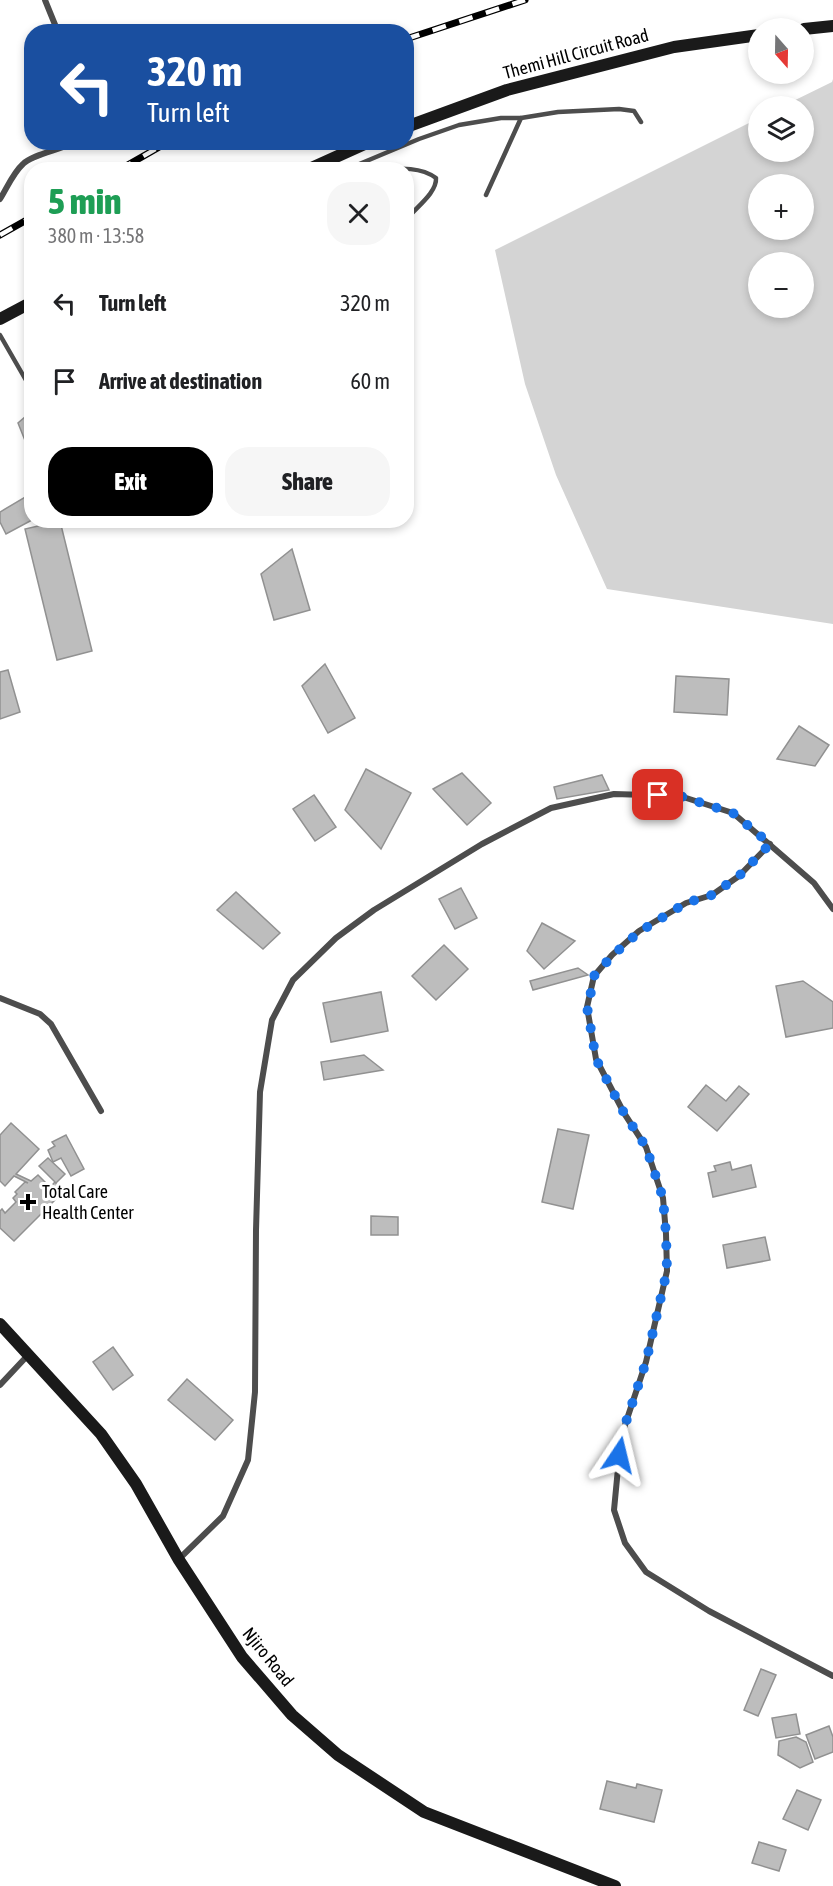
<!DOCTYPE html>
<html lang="en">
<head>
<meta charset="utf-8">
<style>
  body { margin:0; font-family:"Asap Condensed",sans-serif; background:#f6f6f6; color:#202124; height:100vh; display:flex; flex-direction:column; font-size:22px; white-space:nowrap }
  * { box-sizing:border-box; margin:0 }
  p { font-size:20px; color:#757577 }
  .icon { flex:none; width:33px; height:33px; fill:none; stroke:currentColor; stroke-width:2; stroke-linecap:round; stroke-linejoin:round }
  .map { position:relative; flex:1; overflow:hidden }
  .side { position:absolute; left:24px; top:162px; width:390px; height:366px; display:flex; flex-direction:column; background:#fff; border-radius:24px; box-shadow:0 3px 9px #0003 }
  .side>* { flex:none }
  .banner { position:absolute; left:24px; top:24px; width:390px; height:126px; border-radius:24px; box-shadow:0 3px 9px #0003; background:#1a4fa0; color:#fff; overflow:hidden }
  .needle { width:39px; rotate:160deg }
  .buttons { position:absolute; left:748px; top:18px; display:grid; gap:12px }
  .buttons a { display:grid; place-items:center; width:66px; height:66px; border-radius:50%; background:#fff; box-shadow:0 3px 9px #0003; font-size:30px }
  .pin { position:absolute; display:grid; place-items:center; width:51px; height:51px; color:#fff; margin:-26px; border-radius:12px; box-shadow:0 3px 9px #0006 }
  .me { position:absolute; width:66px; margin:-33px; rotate:10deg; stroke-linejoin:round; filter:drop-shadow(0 0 4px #0008) }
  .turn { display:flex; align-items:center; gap:21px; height:126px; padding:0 24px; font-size:27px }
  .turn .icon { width:78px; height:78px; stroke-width:2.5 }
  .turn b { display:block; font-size:42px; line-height:51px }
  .round { display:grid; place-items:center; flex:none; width:63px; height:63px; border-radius:24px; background:#f6f6f6 }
  .head { display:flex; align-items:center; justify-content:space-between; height:102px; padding:0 24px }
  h1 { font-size:36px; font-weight:800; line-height:45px; color:#1e9e55 }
  .button { display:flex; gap:12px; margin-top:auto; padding:12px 24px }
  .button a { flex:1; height:69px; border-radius:24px; background:#000; color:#fff; font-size:24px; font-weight:800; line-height:69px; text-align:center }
  .button a+a { background:#f6f6f6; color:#202124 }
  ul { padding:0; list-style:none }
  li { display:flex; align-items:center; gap:18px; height:78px; padding:0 24px }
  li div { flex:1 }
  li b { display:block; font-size:22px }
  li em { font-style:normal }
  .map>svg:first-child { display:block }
  .green { fill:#d4d4d4; fill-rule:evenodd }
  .building { fill:#bdbdbd; stroke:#919191; stroke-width:1.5 }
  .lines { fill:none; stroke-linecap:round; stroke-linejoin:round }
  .lane { stroke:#4d4d4d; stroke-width:4.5 }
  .street { stroke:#4d4d4d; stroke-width:6 }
  .secondary { stroke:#1a1a1a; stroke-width:12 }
  .rail-casing { stroke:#000; stroke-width:7 }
  .rail { stroke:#fff; stroke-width:4.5; stroke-dasharray:14; stroke-linecap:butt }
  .route { stroke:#1a73e8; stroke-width:10; stroke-dasharray:0 18 }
  .poi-dot { fill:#000; stroke:#fff; stroke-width:2 }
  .labels { text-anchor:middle; stroke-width:6; stroke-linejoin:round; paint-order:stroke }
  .street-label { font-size:18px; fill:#000; stroke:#fff }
  .poi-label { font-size:18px; fill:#000; stroke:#fff; text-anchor:start }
</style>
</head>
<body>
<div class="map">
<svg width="833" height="1886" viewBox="0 0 833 1886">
  <rect width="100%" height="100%" fill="#fff"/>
  <path class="green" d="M833 79V624L607 589 556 475 525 384 495 250 759 118V152H804V106H783L832 82ZM759 184H804V230H759ZM759 262H804V308H759Z"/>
  <g class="building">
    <path d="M32 411V458L18 423Z"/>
    <path d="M32 493V520L6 534 0 522V512Z"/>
    <path d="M60 521 92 651 57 660 25 529Z"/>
    <path d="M292 549 310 610 274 620 261 574Z"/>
    <path d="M325 664 355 718 328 733 302 686Z"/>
    <path d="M8 670 20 712 0 719V672Z"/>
    <path d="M676 676 729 679 727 715 674 712Z"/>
    <path d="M799 726 829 745 815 766 777 759Z"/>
    <path d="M366 769 411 793 381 849 345 810Z"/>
    <path d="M462 773 491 803 467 825 433 789Z"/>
    <path d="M602 775 609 790 557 799 554 787Z"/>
    <path d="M314 795 336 827 315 841 293 809Z"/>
    <path d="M461 888 477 918 455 929 439 899Z"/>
    <path d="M236 892 280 933 263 949 217 910Z"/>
    <path d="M542 923 575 941 544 969 527 951Z"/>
    <path d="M444 945 468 969 436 1000 412 976Z"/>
    <path d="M578 968 588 975 533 990 530 981Z"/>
    <path d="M803 981 833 1002V1028L786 1037 776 986Z"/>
    <path d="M381 992 388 1031 331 1042 323 1003Z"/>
    <path d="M364 1055 383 1070 324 1080 321 1062Z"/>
    <path d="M706 1085 726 1101 739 1086 749 1094 717 1131 688 1107Z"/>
    <path d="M11 1123 39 1149 16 1174 31 1181 38 1175 50 1187 55 1182 64 1191 14 1241 0 1228V1211L2 1209 5 1213 16 1202 13 1198 17 1194 15 1192 25 1182 28 1183 14 1176 5 1186 0 1181V1135Z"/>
    <path d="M558 1129 589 1135 573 1209 542 1202Z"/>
    <path d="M66 1135 84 1169 71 1176 61 1158 53 1162 48 1150 55 1146 52 1142Z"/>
    <path d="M48 1158 65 1174 56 1183 39 1166Z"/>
    <path d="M730 1162 732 1170 751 1165 756 1187 713 1197 708 1173 716 1171 714 1166Z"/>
    <path d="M371 1216 398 1217V1235H371Z"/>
    <path d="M765 1237 770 1260 727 1268 723 1245Z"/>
    <path d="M113 1347 133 1375 113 1390 93 1362Z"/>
    <path d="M187 1379 233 1420 215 1440 168 1400Z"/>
    <path d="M761 1669 776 1675 758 1716 744 1710Z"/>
    <path d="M796 1714 800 1734 776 1738 772 1718Z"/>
    <path d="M829 1726 833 1737V1752L815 1759 806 1735Z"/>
    <path d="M796 1737 806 1742 813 1762 800 1768 778 1755 779 1741Z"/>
    <path d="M607 1781 636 1788 637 1784 662 1790 654 1822 600 1809Z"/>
    <path d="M797 1790 821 1800 808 1830 783 1819Z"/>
    <path d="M759 1842 786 1850 779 1871 752 1863Z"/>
  </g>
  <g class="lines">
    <g class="lane">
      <path d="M345 170 419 139 459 125 501 118H521L558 112 619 109 634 111 641 122"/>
      <path d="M383 170C401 168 421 167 436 178 437 193 415 208 406 220"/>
      <path d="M486 195 521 118"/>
      <path d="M0 335 27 382 32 401"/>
    </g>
    <g class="street">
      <path d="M45 0 58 32"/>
      <path d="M0 199C7 188 13 173 23 164 33 154 61 150 75 142"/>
      <path d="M770 844 739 876 712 895 686 903 639 931 612 955 594 976 587 1007 596 1059 624 1113 646 1147 663 1198 666 1234 667 1271 646 1362 621 1437 614 1510 625 1543 646 1572 709 1611 833 1676"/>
      <path d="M0 998 40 1014 51 1024 101 1111"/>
      <path d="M0 1385 29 1354"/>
      <path d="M179 1559 223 1516 248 1460 255 1392 256 1230 260 1092 272 1020 293 980 336 938 374 910 482 844 551 808 614 794 680 796 733 813 814 883 833 909"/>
    </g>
    <g class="secondary">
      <path d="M804 29 833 26"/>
      <path d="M406 127 507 90 674 47 759 35"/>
      <path d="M307 170 369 142"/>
      <path d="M0 319 32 302"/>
      <path d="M0 1324 101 1434 136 1484 179 1560 242 1657 292 1715 338 1755 424 1812 615 1886"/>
    </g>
    <defs>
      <g id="rail">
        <path d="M406 39 525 0"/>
        <path d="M119 170 168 142"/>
        <path d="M0 235 32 217"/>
      </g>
    </defs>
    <use href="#rail" class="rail-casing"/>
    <use href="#rail" class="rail"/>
  </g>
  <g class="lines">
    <path class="route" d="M619 1455 621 1437 646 1362 667 1271 666 1234 663 1198 646 1147 624 1113 596 1059 587 1007 591 992 594 976 612 956 639 932 686 903 712 895 739 876 770 844 733 813 680 796 658 795"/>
  </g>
  <path class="poi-dot" d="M25 1193h6v6h6v6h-6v6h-6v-6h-6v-6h6z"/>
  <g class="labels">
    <g class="street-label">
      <text transform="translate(576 54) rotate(-15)" y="6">Themi Hill Circuit Road</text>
      <text transform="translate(268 1657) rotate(51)" y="6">Njiro Road</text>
    </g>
    <g class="poi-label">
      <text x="42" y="1198">Total Care<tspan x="42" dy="21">Health Center</tspan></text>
    </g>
  </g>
</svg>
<div class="buttons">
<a><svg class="needle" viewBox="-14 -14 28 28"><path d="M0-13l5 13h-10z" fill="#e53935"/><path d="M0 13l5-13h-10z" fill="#757577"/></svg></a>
<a><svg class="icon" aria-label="layers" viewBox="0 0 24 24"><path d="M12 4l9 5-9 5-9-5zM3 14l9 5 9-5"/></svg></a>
<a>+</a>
<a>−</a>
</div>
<div class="pin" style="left:658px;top:795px;background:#d93025"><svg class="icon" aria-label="arrive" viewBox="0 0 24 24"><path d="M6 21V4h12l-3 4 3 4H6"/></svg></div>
<svg class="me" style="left:619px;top:1455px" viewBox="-20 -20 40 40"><path d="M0-17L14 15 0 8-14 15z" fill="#1a73e8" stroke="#fff" stroke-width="4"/></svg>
<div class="banner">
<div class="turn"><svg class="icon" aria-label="left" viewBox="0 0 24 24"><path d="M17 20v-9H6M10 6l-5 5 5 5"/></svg><div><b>320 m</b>Turn left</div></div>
</div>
<section class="side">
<div class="head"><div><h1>5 min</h1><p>380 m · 13:58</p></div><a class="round"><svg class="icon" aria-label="close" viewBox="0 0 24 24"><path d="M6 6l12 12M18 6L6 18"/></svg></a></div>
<ul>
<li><svg class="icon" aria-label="left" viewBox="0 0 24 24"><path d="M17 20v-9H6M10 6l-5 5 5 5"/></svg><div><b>Turn left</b></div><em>320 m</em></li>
<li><svg class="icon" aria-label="arrive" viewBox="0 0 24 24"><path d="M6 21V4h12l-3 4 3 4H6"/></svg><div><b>Arrive at destination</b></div><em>60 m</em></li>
</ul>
<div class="button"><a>Exit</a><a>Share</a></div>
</section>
</div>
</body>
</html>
